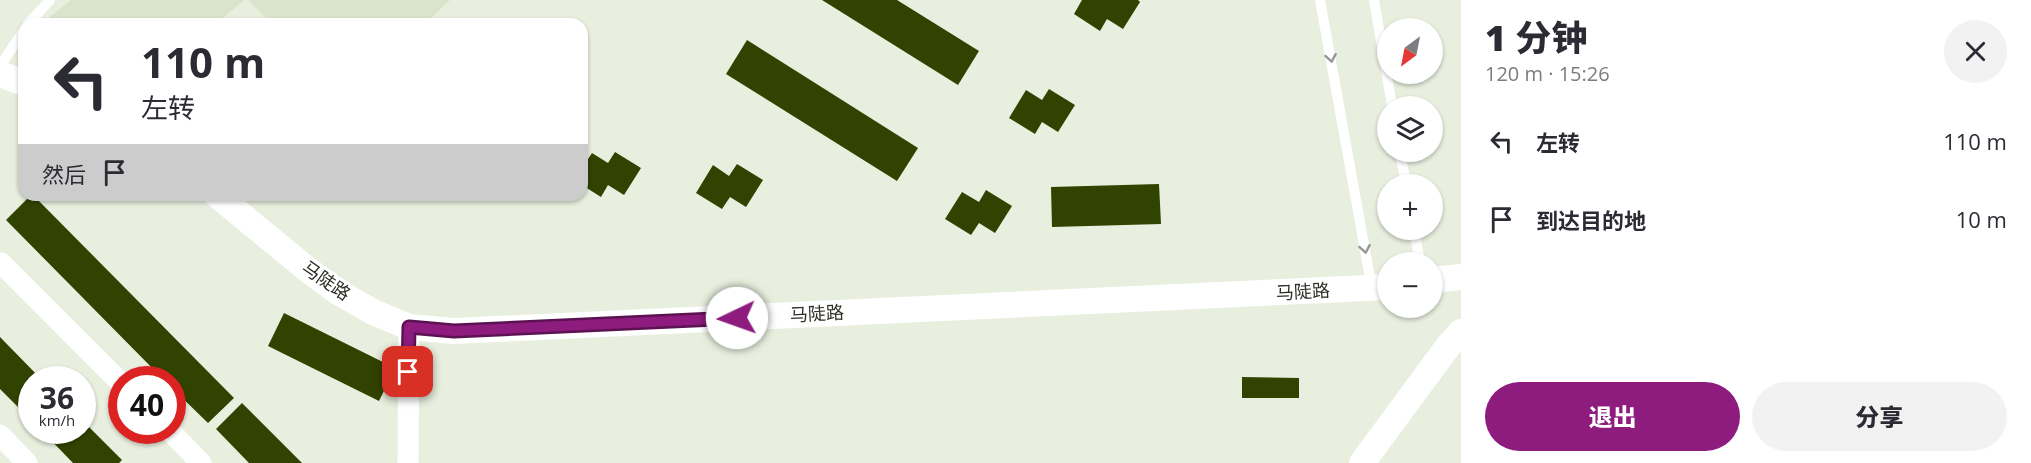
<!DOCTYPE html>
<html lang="zh">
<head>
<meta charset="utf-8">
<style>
  body { margin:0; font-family:"Open Sans","Noto Sans SC",sans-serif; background:#f2f2f3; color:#2b2b33; height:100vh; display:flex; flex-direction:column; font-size:22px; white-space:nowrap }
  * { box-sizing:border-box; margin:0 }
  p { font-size:20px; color:#7c7c81 }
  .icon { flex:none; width:33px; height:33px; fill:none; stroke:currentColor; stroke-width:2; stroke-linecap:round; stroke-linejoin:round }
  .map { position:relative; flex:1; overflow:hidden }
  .sheet { display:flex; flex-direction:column; background:#fff; width:570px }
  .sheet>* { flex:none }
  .guide { position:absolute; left:18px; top:18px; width:570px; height:183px; border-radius:18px; box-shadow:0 2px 4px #0004; background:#fff; color:#2b2b33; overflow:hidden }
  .needle { width:39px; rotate:212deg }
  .controls { position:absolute; left:1377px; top:18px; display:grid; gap:12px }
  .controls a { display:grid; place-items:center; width:66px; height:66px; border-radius:50%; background:#fff; box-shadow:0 2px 4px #0004; font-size:30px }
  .speed { position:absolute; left:18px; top:366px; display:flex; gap:12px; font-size:30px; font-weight:700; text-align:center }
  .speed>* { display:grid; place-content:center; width:78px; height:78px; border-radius:50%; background:#fff; box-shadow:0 2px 4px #0004; line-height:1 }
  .speed small { font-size:15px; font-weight:400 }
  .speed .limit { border:9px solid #d22; background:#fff; color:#111 }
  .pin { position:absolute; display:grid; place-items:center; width:51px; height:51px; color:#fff; margin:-26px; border-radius:12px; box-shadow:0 3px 9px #0006 }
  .me { position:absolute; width:66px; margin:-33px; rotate:267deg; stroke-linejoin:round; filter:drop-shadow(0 0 4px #0008) }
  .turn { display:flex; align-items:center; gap:21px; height:126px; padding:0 24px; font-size:27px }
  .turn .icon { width:78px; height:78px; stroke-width:2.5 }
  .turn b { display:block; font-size:42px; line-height:51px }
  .then { display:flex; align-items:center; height:57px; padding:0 24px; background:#0003; gap:12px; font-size:22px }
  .round { display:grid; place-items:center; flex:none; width:63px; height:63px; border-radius:32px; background:#f2f2f3 }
  .headline { display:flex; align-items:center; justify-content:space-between; height:102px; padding:0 24px }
  h1 { font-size:36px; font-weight:800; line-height:45px }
  .cta { display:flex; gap:12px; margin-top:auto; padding:12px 24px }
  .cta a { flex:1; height:69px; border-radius:36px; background:#8d1c7e; color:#fff; font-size:24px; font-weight:800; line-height:69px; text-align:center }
  .cta a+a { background:#f2f2f3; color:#2b2b33 }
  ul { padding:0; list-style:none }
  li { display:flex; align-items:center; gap:18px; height:78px; padding:0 24px }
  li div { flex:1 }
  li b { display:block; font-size:22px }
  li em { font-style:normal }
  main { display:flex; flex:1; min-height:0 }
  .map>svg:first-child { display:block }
  .built { fill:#dae4cc }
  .building { fill:#314300 }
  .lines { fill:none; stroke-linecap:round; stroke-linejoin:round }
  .service { stroke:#fff; stroke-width:10 }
  .minor { stroke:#fff; stroke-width:21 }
  .tertiary { stroke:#fff; stroke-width:26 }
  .oneway { stroke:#969794 }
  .route-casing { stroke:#5c1252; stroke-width:15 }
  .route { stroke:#8d1c7e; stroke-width:10 }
  .labels { text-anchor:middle; stroke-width:6; stroke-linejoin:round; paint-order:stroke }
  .street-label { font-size:18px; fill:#2c2f28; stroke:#fff }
</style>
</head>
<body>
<main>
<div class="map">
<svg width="1461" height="463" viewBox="0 0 1461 463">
  <rect width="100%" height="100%" fill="#e8efde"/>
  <g class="built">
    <path d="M71 0H244L216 24H41Z"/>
    <path d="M248 0H450L425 24H272Z"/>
  </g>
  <g class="building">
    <path d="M822 0H897L979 51 958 85Z"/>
    <path d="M1082 0H1138L1140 2 1123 29 1107 19 1100 31 1074 14Z"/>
    <path d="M747 40 918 148 897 181 726 74Z"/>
    <path d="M1049 89 1075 105 1058 132 1042 122 1035 134 1009 118 1026 90 1042 100Z"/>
    <path d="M615 152 641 168 624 195 608 185 601 197 582 185V168L592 153 608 163Z"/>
    <path d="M737 164 763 180 746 207 730 197 722 209 696 193 713 165 729 176Z"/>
    <path d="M1159 184 1161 224 1052 227 1051 187Z"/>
    <path d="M986 190 1012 206 995 233 979 223 971 235 945 219 962 192 979 202Z"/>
    <path d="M31 195H33L234 398 208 423 172 388V380H164L6 220Z"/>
    <path d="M284 313 395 368 379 401 268 346Z"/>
    <path d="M0 337 42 380H32V421L0 389Z"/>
    <path d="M1242 377 1299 378V398H1242Z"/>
    <path d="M242 403 302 463H249L216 429Z"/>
    <path d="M82 420 122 460 119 463H73L41 430H82Z"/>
  </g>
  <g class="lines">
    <g class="service">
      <path d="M1320 0 1372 289"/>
      <path d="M1374 0 1392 106"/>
      <path d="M28 24 50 0"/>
      <path d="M0 66 24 30"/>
      <path d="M1400 152 1406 184"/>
      <path d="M1414 230 1420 262"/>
    </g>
    <g class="minor">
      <path d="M1 263 122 384"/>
      <path d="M169 430 201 463"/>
      <path d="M0 435 27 463"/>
      <path d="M408 463 409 327"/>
    </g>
    <g class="tertiary">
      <path d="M0 74 24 83"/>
      <path d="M217 195 308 270 338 292 373 312 409 327 454 331 1388 287"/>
      <path d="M1432 280 1461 277"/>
      <path d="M1362 463 1449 345 1461 332"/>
    </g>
  </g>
  <defs><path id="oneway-chevron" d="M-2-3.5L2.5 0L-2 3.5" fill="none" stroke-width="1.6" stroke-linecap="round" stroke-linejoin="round" transform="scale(1.5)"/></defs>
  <g class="oneway">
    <use href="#oneway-chevron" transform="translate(1331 58) rotate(80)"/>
    <use href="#oneway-chevron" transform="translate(1365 249) rotate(80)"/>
  </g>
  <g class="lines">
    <defs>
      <path id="route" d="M408 372 409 327 454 331 737 318"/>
    </defs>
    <use href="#route" class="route-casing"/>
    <use href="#route" class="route"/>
  </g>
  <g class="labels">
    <g class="street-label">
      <text transform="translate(326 281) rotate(35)" y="6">马陡路</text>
      <text transform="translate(1303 292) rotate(-3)" y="6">马陡路</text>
      <text transform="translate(817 314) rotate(-3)" y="6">马陡路</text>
    </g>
  </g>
</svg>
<div class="controls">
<a><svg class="needle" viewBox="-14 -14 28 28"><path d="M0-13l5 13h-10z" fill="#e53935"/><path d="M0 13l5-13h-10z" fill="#7c7c81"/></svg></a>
<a><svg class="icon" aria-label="layers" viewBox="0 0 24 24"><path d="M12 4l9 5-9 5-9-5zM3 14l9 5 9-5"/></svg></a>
<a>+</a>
<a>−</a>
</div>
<div class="speed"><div>36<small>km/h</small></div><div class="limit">40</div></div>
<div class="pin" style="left:408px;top:372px;background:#d93025"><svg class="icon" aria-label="arrive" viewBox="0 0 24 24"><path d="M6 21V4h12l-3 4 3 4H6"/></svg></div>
<svg class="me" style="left:737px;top:318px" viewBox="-20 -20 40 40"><circle r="19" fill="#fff"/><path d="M0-13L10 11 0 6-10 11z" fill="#8d1c7e"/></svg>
<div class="guide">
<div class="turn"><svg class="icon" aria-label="left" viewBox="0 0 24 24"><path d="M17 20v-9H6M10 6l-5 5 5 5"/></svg><div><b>110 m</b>左转</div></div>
<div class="then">然后<svg class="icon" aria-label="arrive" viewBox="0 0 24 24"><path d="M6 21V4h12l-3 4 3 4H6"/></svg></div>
</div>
</div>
<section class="sheet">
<div class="headline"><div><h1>1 分钟</h1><p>120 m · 15:26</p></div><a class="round"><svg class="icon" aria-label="close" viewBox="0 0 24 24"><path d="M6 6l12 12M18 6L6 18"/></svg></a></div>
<ul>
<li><svg class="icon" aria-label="left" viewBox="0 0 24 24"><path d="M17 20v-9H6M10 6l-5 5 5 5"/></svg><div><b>左转</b></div><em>110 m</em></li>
<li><svg class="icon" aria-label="arrive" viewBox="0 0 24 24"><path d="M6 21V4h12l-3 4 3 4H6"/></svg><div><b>到达目的地</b></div><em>10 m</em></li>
</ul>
<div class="cta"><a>退出</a><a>分享</a></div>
</section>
</main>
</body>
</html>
